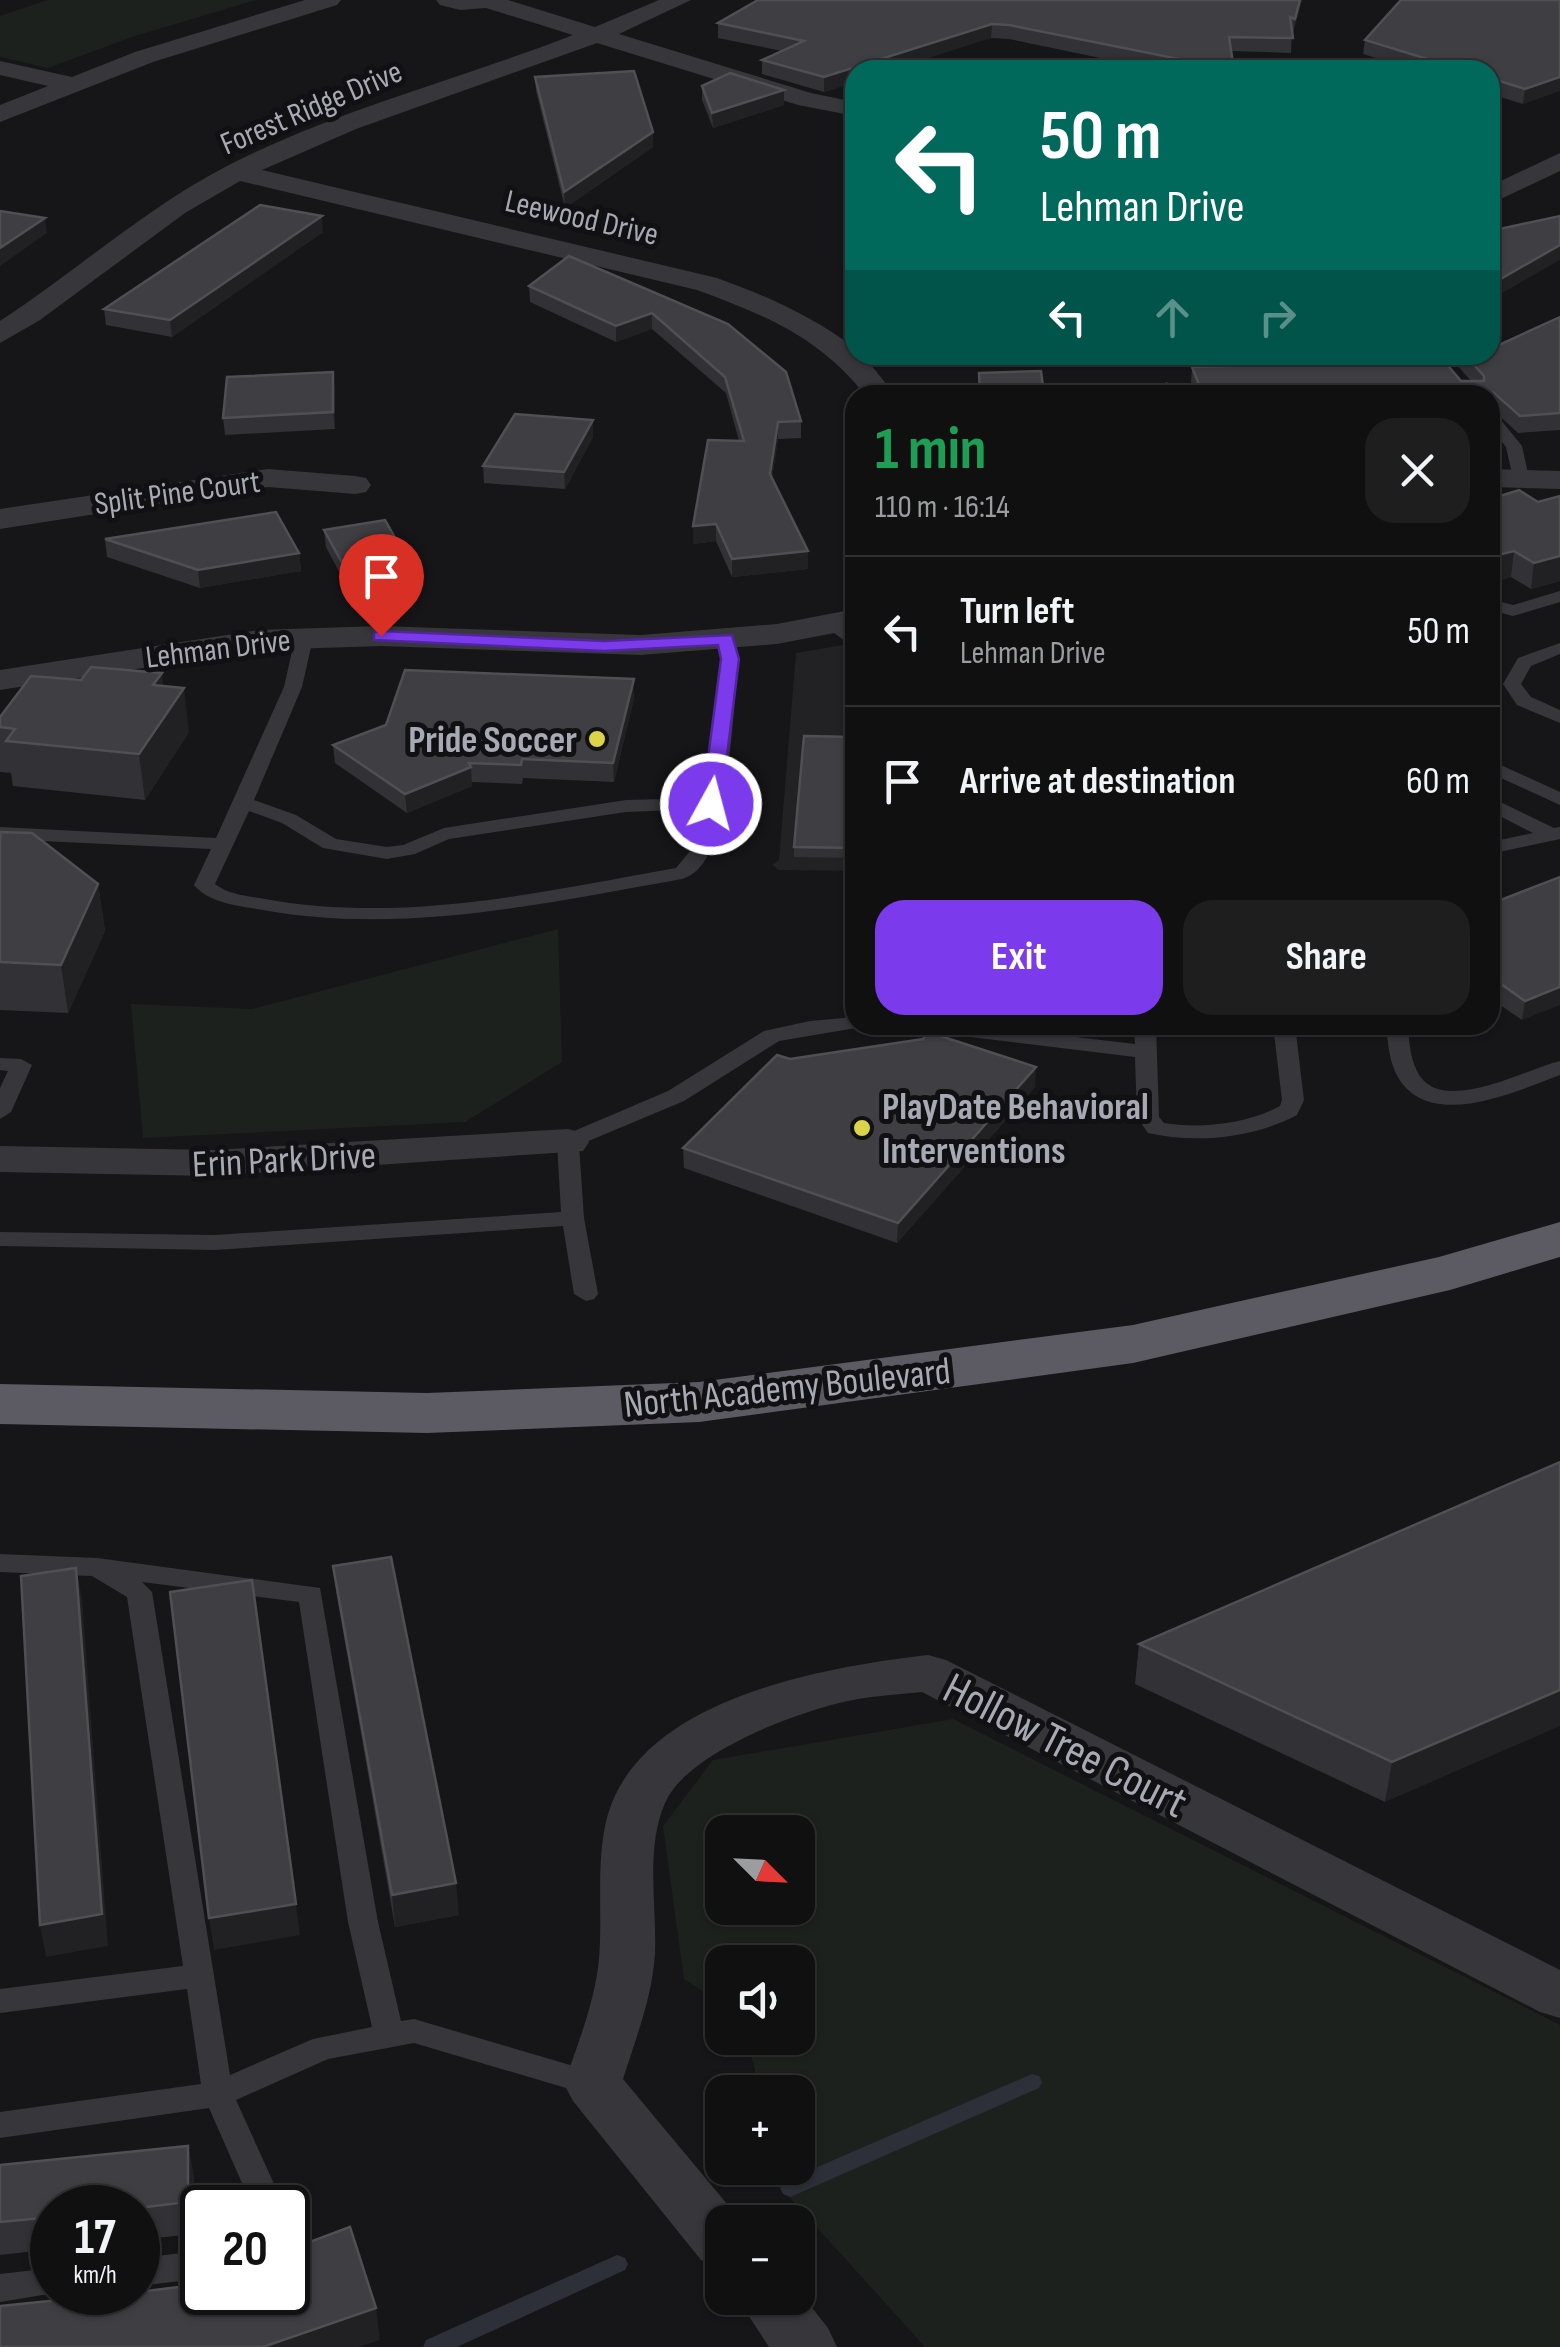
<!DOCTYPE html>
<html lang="en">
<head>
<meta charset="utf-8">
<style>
  body { margin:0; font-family:"Sofia Sans Condensed",sans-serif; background:#1e1e1f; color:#f1f3f6; height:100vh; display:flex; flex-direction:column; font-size:38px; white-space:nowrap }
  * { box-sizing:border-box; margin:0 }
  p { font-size:32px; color:#9c9d9f }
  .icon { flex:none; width:55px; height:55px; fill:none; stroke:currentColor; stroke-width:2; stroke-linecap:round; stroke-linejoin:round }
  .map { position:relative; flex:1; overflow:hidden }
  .side { position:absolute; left:845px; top:385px; width:655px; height:650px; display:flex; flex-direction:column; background:#101011; border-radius:30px; box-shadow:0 2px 8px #0004,0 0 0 2px #303031 }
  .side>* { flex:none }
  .top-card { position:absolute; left:845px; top:60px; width:655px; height:305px; border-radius:30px; box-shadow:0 2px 8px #0004,0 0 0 2px #303031; background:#00695c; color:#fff; overflow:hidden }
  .needle { width:65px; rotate:114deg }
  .fabs { position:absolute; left:705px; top:1815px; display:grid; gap:20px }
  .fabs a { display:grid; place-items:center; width:110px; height:110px; border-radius:20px; background:#101011; box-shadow:0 2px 8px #0004,0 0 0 2px #303031; font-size:50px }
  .speed { position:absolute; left:30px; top:2185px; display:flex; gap:20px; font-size:50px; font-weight:700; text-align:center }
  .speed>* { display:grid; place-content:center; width:130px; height:130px; border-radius:50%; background:#101011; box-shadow:0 2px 8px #0004,0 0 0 2px #303031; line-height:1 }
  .speed small { font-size:25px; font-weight:400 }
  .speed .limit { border:5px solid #111; border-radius:15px; background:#fff; color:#111 }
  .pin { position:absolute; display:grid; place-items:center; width:85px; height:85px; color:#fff; margin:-102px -42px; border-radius:50% 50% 50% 0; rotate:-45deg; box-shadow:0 0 10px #0007 }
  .pin .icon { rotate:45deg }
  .me { position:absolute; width:110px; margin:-55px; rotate:7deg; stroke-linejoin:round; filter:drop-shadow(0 0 8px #0008) }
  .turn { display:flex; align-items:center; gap:35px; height:210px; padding:0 30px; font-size:45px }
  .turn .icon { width:130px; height:130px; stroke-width:2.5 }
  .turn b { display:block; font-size:70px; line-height:85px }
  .lanes { display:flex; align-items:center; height:95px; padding:0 30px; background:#0003; justify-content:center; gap:50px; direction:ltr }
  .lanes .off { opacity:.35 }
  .round { display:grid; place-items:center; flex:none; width:105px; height:105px; border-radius:30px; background:#1e1e1f }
  .head { display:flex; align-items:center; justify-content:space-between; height:170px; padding:0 30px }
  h1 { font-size:60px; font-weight:700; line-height:75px; color:#1e9e55 }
  .cta { display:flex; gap:20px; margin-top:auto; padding:20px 30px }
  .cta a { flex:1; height:115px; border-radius:30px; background:#7c3aed; color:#fff; font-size:40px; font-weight:700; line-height:115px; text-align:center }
  .cta a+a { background:#1e1e1f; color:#f1f3f6 }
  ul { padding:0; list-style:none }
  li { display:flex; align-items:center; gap:30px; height:150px; padding:0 30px; border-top:2px solid #303031 }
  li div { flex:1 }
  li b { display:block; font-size:38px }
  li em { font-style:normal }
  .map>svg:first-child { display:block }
  .built { fill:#222124 }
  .green { fill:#1c211e; fill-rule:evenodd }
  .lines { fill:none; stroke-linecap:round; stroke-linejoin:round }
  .stream { fill:#2d3039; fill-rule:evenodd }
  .service { fill:#37373b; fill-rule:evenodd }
  .minor { fill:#37373b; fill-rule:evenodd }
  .trunk { fill:#5c5b63; fill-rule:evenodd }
  .wall { fill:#323135 }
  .shaded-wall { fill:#212023 }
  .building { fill:#3f3e42; stroke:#4f4f54; stroke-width:2.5 }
  .route { fill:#7c3aed; stroke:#51269a; stroke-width:2.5 }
  .poi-dot { fill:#dbd449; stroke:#111012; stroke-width:4 }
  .labels { text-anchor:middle; stroke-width:10; stroke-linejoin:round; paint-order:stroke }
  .far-street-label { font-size:32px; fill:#a9a9b5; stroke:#111012 }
  .poi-label { font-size:38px; font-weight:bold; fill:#a9a9b5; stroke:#111012; text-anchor:end }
  .street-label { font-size:38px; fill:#a9a9b5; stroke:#111012 }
  .near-street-label { font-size:45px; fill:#a9a9b5; stroke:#111012 }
</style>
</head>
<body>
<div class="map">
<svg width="1560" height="2347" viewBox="0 0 1560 2347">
  <rect width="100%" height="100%" fill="#161517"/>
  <path class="built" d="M855 643V871L779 870 772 865 779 860 796 653Z"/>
  <g class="green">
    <path d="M48 0H256L132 37 48 68 0 57V16Z"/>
    <path d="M558 929 562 1062 465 1122 143 1138 131 1004 252 1009Z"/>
    <path d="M953 1719 1560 2025V2347H925L763 2168H798V2092H751L755 2069 745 2038H798V1962H722V2004L684 1979 663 1826 713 1760ZM798 1832V1908H722V1832Z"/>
  </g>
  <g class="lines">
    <g class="stream">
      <path d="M1032 2074 1039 2076 1042 2082 1039 2088 797 2194 790 2197 783 2194 780 2188 783 2182Z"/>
      <path d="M617 2255 625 2258 628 2264 625 2270 457 2347H423L426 2340Z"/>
    </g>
    <g class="service">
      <path d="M1166 382 1172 384 1178 395H1162L1158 387Z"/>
      <path d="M1490 412 1496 414 1522 446 1529 478 1527 481 1513 478 1506 447 1490 427Z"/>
      <path d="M1560 591V602L1513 616 1490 610V599L1513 605Z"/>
      <path d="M833 619 855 634V648L827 628V620Z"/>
      <path d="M304 633 313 638 302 687 254 800 296 815 336 839 387 847 403 845 444 828 626 800 702 798 721 659 716 639 725 634 731 635 739 659C733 709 729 810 709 853 703 865 695 875 682 879 541 904 400 936 257 909 234 905 210 903 194 885L211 849 0 839V827L216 838 284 687 295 638ZM700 809 690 851 676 868C541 892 403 924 265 899 248 896 229 895 215 884L249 811 282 823 323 848 387 859 415 854 449 839 626 812Z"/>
      <path d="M1560 643V654L1531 666 1521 684 1531 697 1560 710V723L1517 705 1503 684 1518 658Z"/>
      <path d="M1490 760 1560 792V805L1490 773Z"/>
      <path d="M1490 797 1554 828 1560 827V839L1490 854V842L1533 833 1490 811Z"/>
      <path d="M855 1017V1025H864L862 1027 779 1041 684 1101 579 1145 584 1218 598 1294 594 1299 586 1301 574 1294 563 1226 215 1250 0 1246V1232L215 1235 561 1212 557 1142 560 1137 668 1091 764 1031 810 1021Z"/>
      <path d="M910 1025H974L1135 1044 1134 1025H1156L1159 1117 1164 1123C1200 1129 1247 1124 1280 1106L1282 1100 1273 1025H1295L1304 1100 1297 1115C1254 1138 1195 1144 1148 1133L1137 1117 1135 1057 921 1031Z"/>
      <path d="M1386 1025H1408C1409 1040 1410 1057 1417 1071 1440 1118 1525 1069 1560 1061V1075C1517 1091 1432 1131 1399 1079 1389 1063 1388 1043 1386 1025Z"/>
      <path d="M0 1058 21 1059 32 1065 11 1112 0 1119V1088L8 1071 0 1070Z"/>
      <path d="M0 1554 97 1558 320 1588 378 1922 401 2021 414 2019 604 2075 608 2084 604 2093 593 2096 414 2043 328 2059 236 2100 285 2208H253L209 2108 0 2138V2112L201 2084 187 1989 0 2013V1989L183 1966 127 1597 92 1576 0 1572ZM142 1582 299 1602 348 1922 372 2027 313 2039 230 2075 152 1592Z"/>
      <path d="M202 2244V2274L189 2280 138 2286V2258L183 2253Z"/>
      <path d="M52 2268V2292H61L0 2302V2274Z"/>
    </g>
    <g class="minor">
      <path d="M305 0H341L337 5 153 62 0 122V105L48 86 0 75V61L72 77 135 52Z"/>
      <path d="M436 0H508L595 27 659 0H691L619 34 811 93 855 102V116L798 105 597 43 356 129 262 170 717 278C767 296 812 316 855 348V355H863L895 395H865C819 337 765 315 697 290L240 181 185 213 40 320 0 343V321C76 271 145 209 225 167 335 110 458 80 573 35L486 8 460 10 440 5Z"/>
      <path d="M1560 153V171L1490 204V186Z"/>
      <path d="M268 469 355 476 366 478 371 485 366 492 355 494 268 487 0 529V509Z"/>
      <path d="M1490 469 1560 471V489L1490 487Z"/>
      <path d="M855 609V629L777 644 641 655 381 646 259 650 0 690V670L259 630 381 626 641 635 777 624Z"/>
      <path d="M568 1129 583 1133 589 1142 583 1151 213 1176 0 1172V1146L213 1150Z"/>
      <path d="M928 1655 946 1660 1560 1970V2018L1540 2012 922 1692C894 1695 866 1696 839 1703 790 1715 686 1754 665 1803 645 1849 657 1906 655 1954 652 1998 636 2038 623 2079L742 2222H722V2267L701 2260 573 2101 564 2084C578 2043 595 2002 599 1959 603 1911 595 1860 608 1814 643 1697 826 1667 928 1655Z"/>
      <path d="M798 2290 828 2328 837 2347H769L737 2298H798Z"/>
    </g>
    <path class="trunk" d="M1560 1222V1257L1450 1290 1133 1363 699 1422 427 1433 0 1424V1384L427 1393 699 1382 1133 1325 1439 1257Z"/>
  </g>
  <g class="wall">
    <path d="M758 0H1302L1293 33 1292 32 1291 53 1231 51 1234 70H1158L1009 39 991 38 855 70V82L824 92 762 74V60L782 51 718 38V23Z"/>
    <path d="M1560 0 1523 104 1490 94V70H1414L1363 54 1365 40Z"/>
    <path d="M535 77 653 147 565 208 536 91Z"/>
    <path d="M702 86 784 105 713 128 702 100Z"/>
    <path d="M323 232 172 337 106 325 104 309Z"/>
    <path d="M529 286 728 324 801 421V438L778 439 772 478 808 569 732 577 716 541 693 544 739 441 726 393 652 329 616 342 530 302Z"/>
    <path d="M1560 317V430L1518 433 1491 408 1490 409V395H1195L1191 383 1192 367 1321 363 1316 355H1439L1461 381H1471L1448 355H1490Z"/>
    <path d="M333 372 335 429 225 435 223 418Z"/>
    <path d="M593 420V437L565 489 484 483 483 466Z"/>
    <path d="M1560 496V581L1531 589 1511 577 1490 583V499L1538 502Z"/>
    <path d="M324 530 413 569 414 587 352 596 326 547Z"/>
    <path d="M105 539 299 553 301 571 200 588 107 557Z"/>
    <path d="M634 679V698L614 782 523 778 522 784 472 782V786L407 813 335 763 333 745Z"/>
    <path d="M81 680 163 686 189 732 145 800 13 786 11 773 0 772V717Z"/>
    <path d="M855 737V858L794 857V847Z"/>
    <path d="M0 832 98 884 105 931 68 1013 0 1010Z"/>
    <path d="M1560 877 1522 1020 1490 998V904Z"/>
    <path d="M790 1059 1035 1087 897 1243 684 1168 683 1148Z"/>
    <path d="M1560 1462 1385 1802 1135 1684 1139 1644Z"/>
    <path d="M333 1566 459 1915 395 1927 337 1597Z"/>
    <path d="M188 2146 194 2178 193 2234 138 2240V2208H52V2249L0 2255V2165Z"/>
  </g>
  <g class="shaded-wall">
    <path d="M1300 0H1302L1293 33 1295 19Z"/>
    <path d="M992 24 991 38 892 70H855V82L824 92V77Z"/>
    <path d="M1560 77V91L1523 104 1525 89Z"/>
    <path d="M784 90V105L713 128 712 113Z"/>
    <path d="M653 132V147L565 208 564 192Z"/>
    <path d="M322 216 323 232 172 337 170 320Z"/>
    <path d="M45 218 47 233 0 266V248Z"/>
    <path d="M1560 245V260L1490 300V285Z"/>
    <path d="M652 313V329L616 342V326Z"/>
    <path d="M333 372 335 389V429L333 412Z"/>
    <path d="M1493 392 1491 408 1490 409V395Z"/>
    <path d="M593 420V437L565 489 564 472Z"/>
    <path d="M778 422V439L770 491V474Z"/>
    <path d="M716 524V541L693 544V526Z"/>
    <path d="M808 551V569L732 577V559Z"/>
    <path d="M1514 551 1511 577 1490 583 1491 558Z"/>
    <path d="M299 553 301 571 200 588 198 570Z"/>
    <path d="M1560 556V581L1531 589 1534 563Z"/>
    <path d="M413 569 414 587 352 596 351 579Z"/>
    <path d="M162 673 166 713 184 688 189 732 145 800 139 754 153 685Z"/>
    <path d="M634 679V698L614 782 613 763Z"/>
    <path d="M471 767 472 786 407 813 405 794Z"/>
    <path d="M98 884 105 931 68 1013 61 965Z"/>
    <path d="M1560 987V1005L1522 1020 1525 1001Z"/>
    <path d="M1036 1067 1035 1087 897 1243 898 1223Z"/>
    <path d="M76 1568 82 1599 108 1946 46 1957 40 1925Z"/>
    <path d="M1560 1690V1726L1385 1802 1392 1762Z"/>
    <path d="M456 1883 459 1915 395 1927 392 1895Z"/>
    <path d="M296 1904 300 1935 214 1950 209 1918Z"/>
    <path d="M188 2146 194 2178 193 2234 188 2202Z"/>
    <path d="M376 2308 380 2340 359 2347H263Z"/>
  </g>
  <g class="building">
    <path d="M758 0H1300L1295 19 1290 17 1293 38 1229 37 1234 70 1009 25 992 24 824 77 762 60 804 41 718 23Z"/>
    <path d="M1401 0H1560V77L1525 89 1490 78V70H1463L1365 40Z"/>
    <path d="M634 71 653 132 564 192 535 77Z"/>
    <path d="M730 73 784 90 712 113 702 86Z"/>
    <path d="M260 205 322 216 170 320 104 309Z"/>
    <path d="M0 211 45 218 0 248Z"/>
    <path d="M1560 216V245L1490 285V231Z"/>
    <path d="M569 256 728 324 786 372 801 421 778 422 770 474 808 551 732 559 716 524 693 526 708 440 744 441 725 377 652 313 616 326 529 286Z"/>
    <path d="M1560 317V413L1520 416 1493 392 1489 395H1203L1192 367 1333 363 1328 355H1439L1461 381H1484V376L1465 355H1490V349Z"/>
    <path d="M1041 371 1044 395H980L979 373Z"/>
    <path d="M333 372V412L223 418 227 377Z"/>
    <path d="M515 414 593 420 564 472 483 466Z"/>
    <path d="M1519 490 1538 502 1560 496V556L1534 563 1514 551 1490 557V499Z"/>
    <path d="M276 512 299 553 198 570 105 539Z"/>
    <path d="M385 520 413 569 351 579 324 530Z"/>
    <path d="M91 667 162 673 153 685 184 688 139 754 6 741 15 729 0 727V717L31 676 81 680Z"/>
    <path d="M405 670 634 679 613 763 522 759 521 765 469 763 471 767 405 794 333 745 386 725Z"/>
    <path d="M804 736 855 737V848L794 847Z"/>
    <path d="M0 832 32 833 98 884 61 965 0 962Z"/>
    <path d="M1560 877V987L1525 1001 1490 976V904Z"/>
    <path d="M928 1032 1036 1067 898 1223 683 1148 777 1055 790 1059 923 1039Z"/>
    <path d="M1560 1462V1690L1392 1762 1139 1644Z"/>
    <path d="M391 1557 456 1883 392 1895 333 1566Z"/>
    <path d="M76 1568 102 1914 40 1925 21 1576Z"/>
    <path d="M252 1580 296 1904 209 1918 170 1592Z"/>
    <path d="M188 2146V2202L138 2208H52V2217L0 2222V2165Z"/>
    <path d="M350 2227 376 2308 263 2347H0V2306L138 2292 195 2285 202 2282V2292H288V2250Z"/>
  </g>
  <path class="route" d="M381 631 604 641 732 635 739 659 721 804 711 809 702 804 721 659 718 645 604 651 374 640V632Z"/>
  <g class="poi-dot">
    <circle cx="597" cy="739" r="10"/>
    <circle cx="862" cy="1128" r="10"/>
  </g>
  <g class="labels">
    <g class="far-street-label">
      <text transform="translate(311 107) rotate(-23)" y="11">Forest Ridge Drive</text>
      <text transform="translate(582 217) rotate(13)" y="11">Leewood Drive</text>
      <text transform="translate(177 492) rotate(-8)" y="11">Split Pine Court</text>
      <text transform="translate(218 648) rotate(-7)" y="11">Lehman Drive</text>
    </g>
    <g class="poi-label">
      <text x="577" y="752">Pride Soccer</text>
      <text x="882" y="1119" text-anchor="start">PlayDate Behavioral<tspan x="882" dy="44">Interventions</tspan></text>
    </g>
    <g class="street-label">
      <text transform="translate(284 1159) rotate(-3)" y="13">Erin Park Drive</text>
      <text transform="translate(787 1387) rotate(-6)" y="13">North Academy Boulevard</text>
    </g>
    <g class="near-street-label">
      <text transform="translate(1066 1744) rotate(27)" y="16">Hollow Tree Court</text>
    </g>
  </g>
</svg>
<div class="fabs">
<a><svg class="needle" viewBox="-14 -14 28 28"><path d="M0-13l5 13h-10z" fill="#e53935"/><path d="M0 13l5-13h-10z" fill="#9c9d9f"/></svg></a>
<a><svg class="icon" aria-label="sound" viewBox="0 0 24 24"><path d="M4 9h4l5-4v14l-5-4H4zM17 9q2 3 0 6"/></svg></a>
<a>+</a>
<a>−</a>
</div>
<div class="speed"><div>17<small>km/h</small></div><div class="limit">20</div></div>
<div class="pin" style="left:381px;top:636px;background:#d93025"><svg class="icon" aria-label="arrive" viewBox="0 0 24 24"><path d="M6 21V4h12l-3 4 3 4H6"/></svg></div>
<svg class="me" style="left:711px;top:804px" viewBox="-20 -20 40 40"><circle r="17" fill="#7c3aed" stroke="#fff" stroke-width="3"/><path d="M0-11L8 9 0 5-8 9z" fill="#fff"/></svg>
<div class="top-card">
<div class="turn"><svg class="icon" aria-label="left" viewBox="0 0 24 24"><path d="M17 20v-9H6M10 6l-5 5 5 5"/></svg><div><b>50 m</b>Lehman Drive</div></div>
<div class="lanes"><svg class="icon" aria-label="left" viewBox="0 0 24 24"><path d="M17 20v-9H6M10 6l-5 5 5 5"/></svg><svg class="icon off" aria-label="ahead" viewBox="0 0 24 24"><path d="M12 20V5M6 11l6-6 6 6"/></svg><svg class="icon off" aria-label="right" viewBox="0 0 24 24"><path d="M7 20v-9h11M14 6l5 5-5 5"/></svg></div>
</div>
<section class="side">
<div class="head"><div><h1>1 min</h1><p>110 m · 16:14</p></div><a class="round"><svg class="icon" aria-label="close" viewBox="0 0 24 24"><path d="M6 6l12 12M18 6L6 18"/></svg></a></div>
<ul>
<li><svg class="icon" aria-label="left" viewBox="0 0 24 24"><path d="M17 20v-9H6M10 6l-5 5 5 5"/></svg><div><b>Turn left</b><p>Lehman Drive</p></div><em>50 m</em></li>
<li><svg class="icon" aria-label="arrive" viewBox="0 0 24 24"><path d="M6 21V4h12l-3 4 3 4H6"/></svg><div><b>Arrive at destination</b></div><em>60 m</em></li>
</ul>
<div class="cta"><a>Exit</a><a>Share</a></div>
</section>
</div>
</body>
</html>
